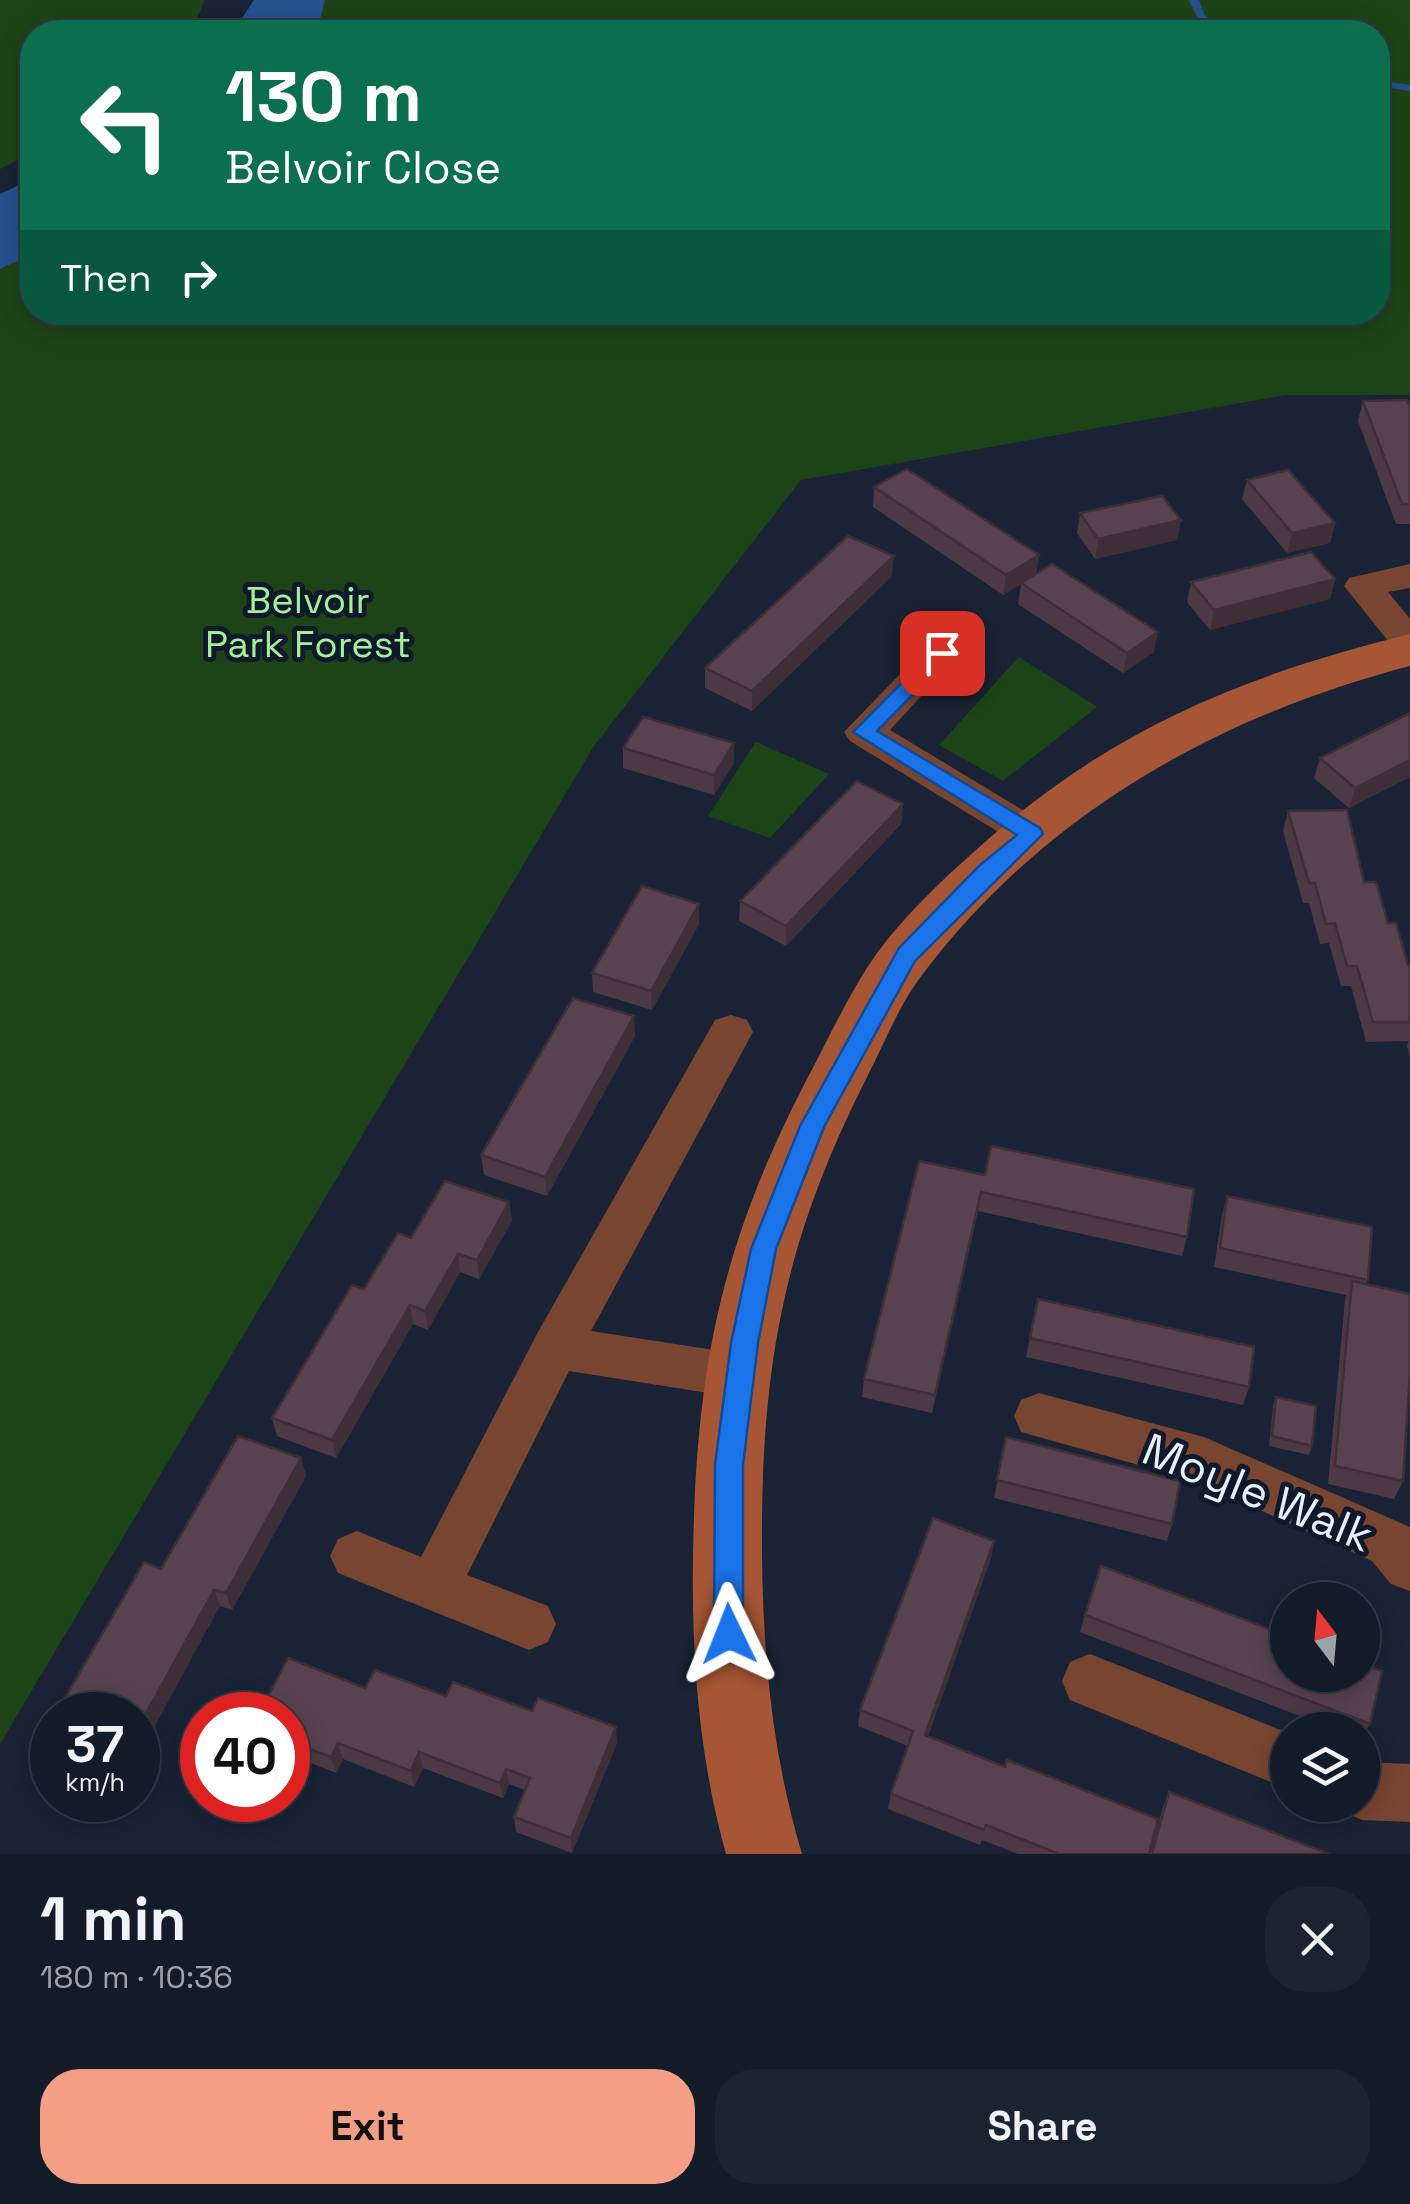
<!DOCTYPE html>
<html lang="en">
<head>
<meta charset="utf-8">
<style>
  body { margin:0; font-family:"Space Grotesk",sans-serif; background:#1c2330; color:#f1f3f6; height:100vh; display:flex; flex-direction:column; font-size:38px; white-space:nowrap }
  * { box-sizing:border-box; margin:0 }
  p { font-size:32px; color:#9da1a8 }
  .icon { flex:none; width:55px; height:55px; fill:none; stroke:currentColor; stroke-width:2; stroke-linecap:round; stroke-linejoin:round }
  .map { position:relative; height:1854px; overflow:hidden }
  .side { display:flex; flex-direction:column; background:#131a28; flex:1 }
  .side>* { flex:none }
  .guide { position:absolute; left:20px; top:20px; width:1370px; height:305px; border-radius:40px; box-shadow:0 5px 25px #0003,0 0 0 2px #323845; background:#0b6e4f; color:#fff; overflow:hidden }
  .needle { width:65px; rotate:344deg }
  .tools { position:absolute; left:1270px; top:1582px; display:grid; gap:20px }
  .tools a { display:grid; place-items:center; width:110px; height:110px; border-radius:50%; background:#131a28; box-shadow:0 5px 25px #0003,0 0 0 2px #323845; font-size:50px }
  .speed { position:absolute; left:30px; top:1692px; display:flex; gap:20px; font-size:50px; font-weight:700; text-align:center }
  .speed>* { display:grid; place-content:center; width:130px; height:130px; border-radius:50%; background:#131a28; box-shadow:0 5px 25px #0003,0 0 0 2px #323845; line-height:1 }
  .speed small { font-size:25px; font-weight:400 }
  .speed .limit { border:15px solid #d22; background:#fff; color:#111 }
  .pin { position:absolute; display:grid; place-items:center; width:85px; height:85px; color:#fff; margin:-42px; border-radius:20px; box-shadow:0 5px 15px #0006 }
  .me { position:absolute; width:110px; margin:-55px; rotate:358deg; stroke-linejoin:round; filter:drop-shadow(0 0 8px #0008) }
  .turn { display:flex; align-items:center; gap:35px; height:210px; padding:0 40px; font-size:45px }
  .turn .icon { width:130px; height:130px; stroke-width:2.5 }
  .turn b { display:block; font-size:70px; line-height:85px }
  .then { display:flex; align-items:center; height:95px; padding:0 40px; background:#0003; gap:20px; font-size:38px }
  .round { display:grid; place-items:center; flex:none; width:105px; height:105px; border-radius:40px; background:#1c2330 }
  .headline { display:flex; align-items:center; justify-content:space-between; height:170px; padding:0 40px }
  h1 { font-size:60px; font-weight:700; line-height:75px }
  .button { display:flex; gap:20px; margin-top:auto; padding:20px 40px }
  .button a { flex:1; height:115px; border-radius:40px; background:#f49e86; color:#111; font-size:40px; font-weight:700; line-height:115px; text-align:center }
  .button a+a { background:#1c2330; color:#f1f3f6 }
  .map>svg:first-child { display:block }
  .green { fill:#1d4416 }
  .water { fill:#26518e }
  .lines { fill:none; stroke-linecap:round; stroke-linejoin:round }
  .stream { fill:#26518e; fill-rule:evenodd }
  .street { fill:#784530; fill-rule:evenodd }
  .secondary { fill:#a65634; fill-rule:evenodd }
  .wall { fill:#4c3945 }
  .shaded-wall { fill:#3e2e38 }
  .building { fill:#584250; stroke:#3e2e38; stroke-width:2.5 }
  .route { fill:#1a73e8; stroke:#114b97; stroke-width:2.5 }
  .labels { text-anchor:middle; stroke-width:10; stroke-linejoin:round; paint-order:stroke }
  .park-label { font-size:38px; fill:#a4f097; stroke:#10192b }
  .near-street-label { font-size:45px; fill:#e9f0fd; stroke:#10192b }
</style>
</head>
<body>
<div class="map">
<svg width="1410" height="1854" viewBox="0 0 1410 1854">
  <rect width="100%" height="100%" fill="#192335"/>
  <g class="green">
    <path d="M0 0H204L193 32H32V153L0 169Z"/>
    <path d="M325 0H1410V395H1286L801 480 594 746 0 1744V269L32 254V312H1378V32H317Z"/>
    <path d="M1019 657 1097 707 1003 781 939 745Z"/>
    <path d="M756 742 829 774 770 838 708 816Z"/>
  </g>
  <g class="water">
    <path d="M254 0H325L317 32H233Z"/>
    <path d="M32 179V254L0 269V194Z"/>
  </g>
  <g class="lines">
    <g class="stream">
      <path d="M1189 0H1199L1204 14 1223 32H1214L1197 17Z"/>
      <path d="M1378 80 1410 85V91L1378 86Z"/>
    </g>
    <g class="street">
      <path d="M1410 564V588L1388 592 1410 619V655L1397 652 1344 586 1349 578Z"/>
      <path d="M942 640 955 644 961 653 890 730 1046 824 1052 834 1046 844 1032 849 1018 844 850 741 844 732 929 644Z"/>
      <path d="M731 1015 747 1020 753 1032 591 1331 740 1354 758 1360 765 1376 758 1392 740 1398 569 1371 467 1575 548 1606 556 1624 548 1642 529 1650 338 1573 330 1556 338 1539 357 1531 421 1557 538 1332 715 1020Z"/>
      <path d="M1039 1393 1204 1437 1410 1527V1591L1391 1584 1372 1561 1196 1481 1021 1432 1014 1416 1021 1400Z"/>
      <path d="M1090 1654 1288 1733V1789L1070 1700 1062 1681 1070 1662Z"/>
      <path d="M1362 1762 1410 1764V1822L1362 1820 1342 1811 1339 1805H1362Z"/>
    </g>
    <path class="secondary" d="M1410 634V666C1218 716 1043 814 922 975 899 1005 885 1042 868 1075 790 1229 764 1346 762 1518 761 1633 769 1744 802 1854H726C695 1743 690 1631 694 1517 700 1345 729 1229 808 1077 830 1036 850 991 877 953 905 915 941 881 976 850 1109 730 1238 677 1410 634Z"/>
  </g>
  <g class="wall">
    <path d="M1363 401 1410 407V524H1396L1358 421Z"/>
    <path d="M1247 480 1335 523 1330 543 1287 553 1242 499Z"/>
    <path d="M874 487 1039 555 1036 574 1154 652 1123 673 1018 604 1021 584 1003 595 873 507Z"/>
    <path d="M1080 513 1177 540 1095 559 1077 533Z"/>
    <path d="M892 576 752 711 705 688V668Z"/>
    <path d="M1335 579 1330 599 1210 630 1187 602 1191 582Z"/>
    <path d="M1410 713V777L1349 808 1314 778 1320 758Z"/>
    <path d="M623 748 734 763 714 795 623 768Z"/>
    <path d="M903 804 901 824 786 946 739 921 740 901Z"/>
    <path d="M1288 811 1364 882 1388 923 1408 965H1410V1057L1407 1046 1409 1041 1366 1042 1351 986H1341L1329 943 1320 944 1309 903H1303L1283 831Z"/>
    <path d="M699 924 652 1010 593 992 592 973Z"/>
    <path d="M635 1036 547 1196 484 1175 481 1155Z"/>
    <path d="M919 1161 1187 1237 1182 1256 978 1211 932 1413 862 1397 864 1379Z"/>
    <path d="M1227 1196 1368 1280 1366 1284 1403 1481 1394 1499 1328 1484 1345 1300 1346 1295 1214 1267 1222 1215Z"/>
    <path d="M509 1202 512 1221 479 1279 460 1272 428 1330 413 1324 336 1458 277 1436 272 1418 364 1289 411 1238Z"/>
    <path d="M1030 1338 1249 1387 1243 1405 1026 1357Z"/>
    <path d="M1276 1397 1312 1446 1309 1455 1269 1446 1273 1406Z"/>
    <path d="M1006 1437 1172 1524 1167 1541 994 1498Z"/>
    <path d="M301 1458 306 1476 232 1610 220 1606 161 1569Z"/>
    <path d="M994 1541 991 1558 928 1736 1149 1854H1018L982 1840 980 1845 888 1809 891 1794 908 1746 858 1726 860 1710Z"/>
    <path d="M1085 1615 1370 1724 1362 1737V1730H1337L1080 1632Z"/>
    <path d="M365 1688 446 1696 617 1743 572 1853 516 1832 514 1817 525 1790 509 1784 503 1798 423 1768 414 1787 343 1759 336 1773 288 1754V1715Z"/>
    <path d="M1169 1792 1329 1854H1150L1163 1807Z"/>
  </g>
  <g class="shaded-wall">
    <path d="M1181 520 1177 540 1095 559 1098 539Z"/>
    <path d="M1335 523 1330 543 1287 553 1292 533Z"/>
    <path d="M1039 555 1036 575 1003 595 1006 575Z"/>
    <path d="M894 556 892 576 752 711V691Z"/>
    <path d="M1335 579 1330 599 1210 630 1214 610Z"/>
    <path d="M1158 632 1154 652 1123 673 1127 653Z"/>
    <path d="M734 743V763L714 795V775Z"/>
    <path d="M1410 760V777L1349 808 1355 788Z"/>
    <path d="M903 804 901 824 786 946V926Z"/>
    <path d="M699 904V924L652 1010 651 991Z"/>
    <path d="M634 1016 635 1036 547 1196 545 1177Z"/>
    <path d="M981 1192 978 1211 932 1413 935 1395Z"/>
    <path d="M509 1202 512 1221 479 1279 477 1260Z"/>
    <path d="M458 1254 460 1272 428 1330 425 1311Z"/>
    <path d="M410 1305 413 1324 336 1458 332 1440Z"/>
    <path d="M301 1458 306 1476 232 1610 226 1593Z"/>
    <path d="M994 1541 991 1558 922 1751 925 1735Z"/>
    <path d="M214 1590 220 1606 138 1757V1728Z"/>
    <path d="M616 1727 617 1743 572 1853 571 1838Z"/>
    <path d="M338 1743 343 1759 336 1773 331 1757Z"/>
    <path d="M419 1752 423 1768 414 1787 411 1771Z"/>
    <path d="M506 1769 509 1784 503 1798 500 1783Z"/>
  </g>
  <g class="building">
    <path d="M1407 400 1410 407V504H1402L1363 401Z"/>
    <path d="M907 469 1039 555 1006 575 874 487Z"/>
    <path d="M1288 470 1335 523 1292 533 1247 480Z"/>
    <path d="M1162 496 1181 520 1098 539 1080 513Z"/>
    <path d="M848 536 894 556 752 691 705 668Z"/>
    <path d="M1311 552 1335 579 1214 610 1191 582Z"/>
    <path d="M1052 564 1158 632 1127 653 1021 583Z"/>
    <path d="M1410 713V760L1355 788 1320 758Z"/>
    <path d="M643 717 734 743 714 775 623 748Z"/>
    <path d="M857 781 903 804 786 926 740 901Z"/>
    <path d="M1347 810 1364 882H1376L1388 923H1396L1408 965H1410V1022H1373L1357 966H1347L1335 923 1326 924 1315 883H1309L1288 811Z"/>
    <path d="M642 886 699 904 651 991 592 973Z"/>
    <path d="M573 998 634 1016 545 1177 481 1155Z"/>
    <path d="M991 1146 1194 1189 1187 1237 981 1192 935 1395 864 1379 919 1161 985 1175Z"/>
    <path d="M445 1181 509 1202 477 1260 458 1254 425 1311 410 1305 332 1440 272 1418 352 1285 364 1289 398 1233 411 1238Z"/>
    <path d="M1227 1196 1372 1227 1368 1280 1220 1248Z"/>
    <path d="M1352 1281 1410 1294V1372L1403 1481 1335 1466Z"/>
    <path d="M1038 1299 1254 1347 1249 1387 1030 1338Z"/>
    <path d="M1276 1397 1316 1406 1312 1446 1272 1436Z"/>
    <path d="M238 1436 301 1458 226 1593 214 1590 138 1728V1715H55L144 1562 161 1569Z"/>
    <path d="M1006 1437 1180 1481 1172 1524 997 1480Z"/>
    <path d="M933 1518 994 1541 925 1735 1005 1767 1007 1760 1158 1819 1149 1854H1059L986 1825 984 1830 891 1794 913 1731 860 1710Z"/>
    <path d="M1101 1566 1288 1636V1675H1362V1664L1382 1671 1370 1724 1085 1615Z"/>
    <path d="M288 1658 365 1688 375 1670 446 1696 453 1682 532 1711 538 1698 616 1727 571 1838 514 1817 530 1778 506 1769 500 1783 419 1752 411 1771 338 1743 331 1757 288 1741V1715H258Z"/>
    <path d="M1169 1792 1329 1854H1152Z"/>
  </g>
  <path class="route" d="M942 647 952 653 949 658 877 731 1040 828 1043 834 915 961 824 1127 776 1249 758 1343 743 1465V1634L739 1644 729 1648 718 1644 714 1634 715 1465 731 1343 751 1249 800 1126 899 948 980 865 1017 835 853 732 935 649Z"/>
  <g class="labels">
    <g class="park-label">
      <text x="308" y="613">Belvoir<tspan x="308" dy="44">Park Forest</tspan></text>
    </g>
    <g class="near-street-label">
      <text transform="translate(1258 1492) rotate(22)" y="16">Moyle Walk</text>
    </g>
  </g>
</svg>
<div class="tools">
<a><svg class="needle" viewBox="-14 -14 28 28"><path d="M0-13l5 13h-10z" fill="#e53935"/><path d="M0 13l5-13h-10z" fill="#9da1a8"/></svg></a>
<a><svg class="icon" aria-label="layers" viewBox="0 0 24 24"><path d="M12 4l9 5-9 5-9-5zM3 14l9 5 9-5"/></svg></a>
</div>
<div class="speed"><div>37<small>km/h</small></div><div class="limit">40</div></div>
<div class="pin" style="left:942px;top:653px;background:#d93025"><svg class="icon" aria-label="arrive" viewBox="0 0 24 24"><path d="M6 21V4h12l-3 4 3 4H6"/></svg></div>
<svg class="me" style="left:729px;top:1634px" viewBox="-20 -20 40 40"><path d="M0-17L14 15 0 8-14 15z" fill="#1a73e8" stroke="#fff" stroke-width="4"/></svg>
<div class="guide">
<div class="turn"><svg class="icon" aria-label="left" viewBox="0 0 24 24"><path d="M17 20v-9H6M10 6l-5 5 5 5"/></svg><div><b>130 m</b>Belvoir Close</div></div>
<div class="then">Then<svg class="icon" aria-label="right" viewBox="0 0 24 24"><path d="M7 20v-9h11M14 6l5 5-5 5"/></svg></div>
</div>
</div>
<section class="side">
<div class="headline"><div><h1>1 min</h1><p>180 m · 10:36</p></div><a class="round"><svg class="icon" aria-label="close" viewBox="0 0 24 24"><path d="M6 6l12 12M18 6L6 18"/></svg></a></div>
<div class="button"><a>Exit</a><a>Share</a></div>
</section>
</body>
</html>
